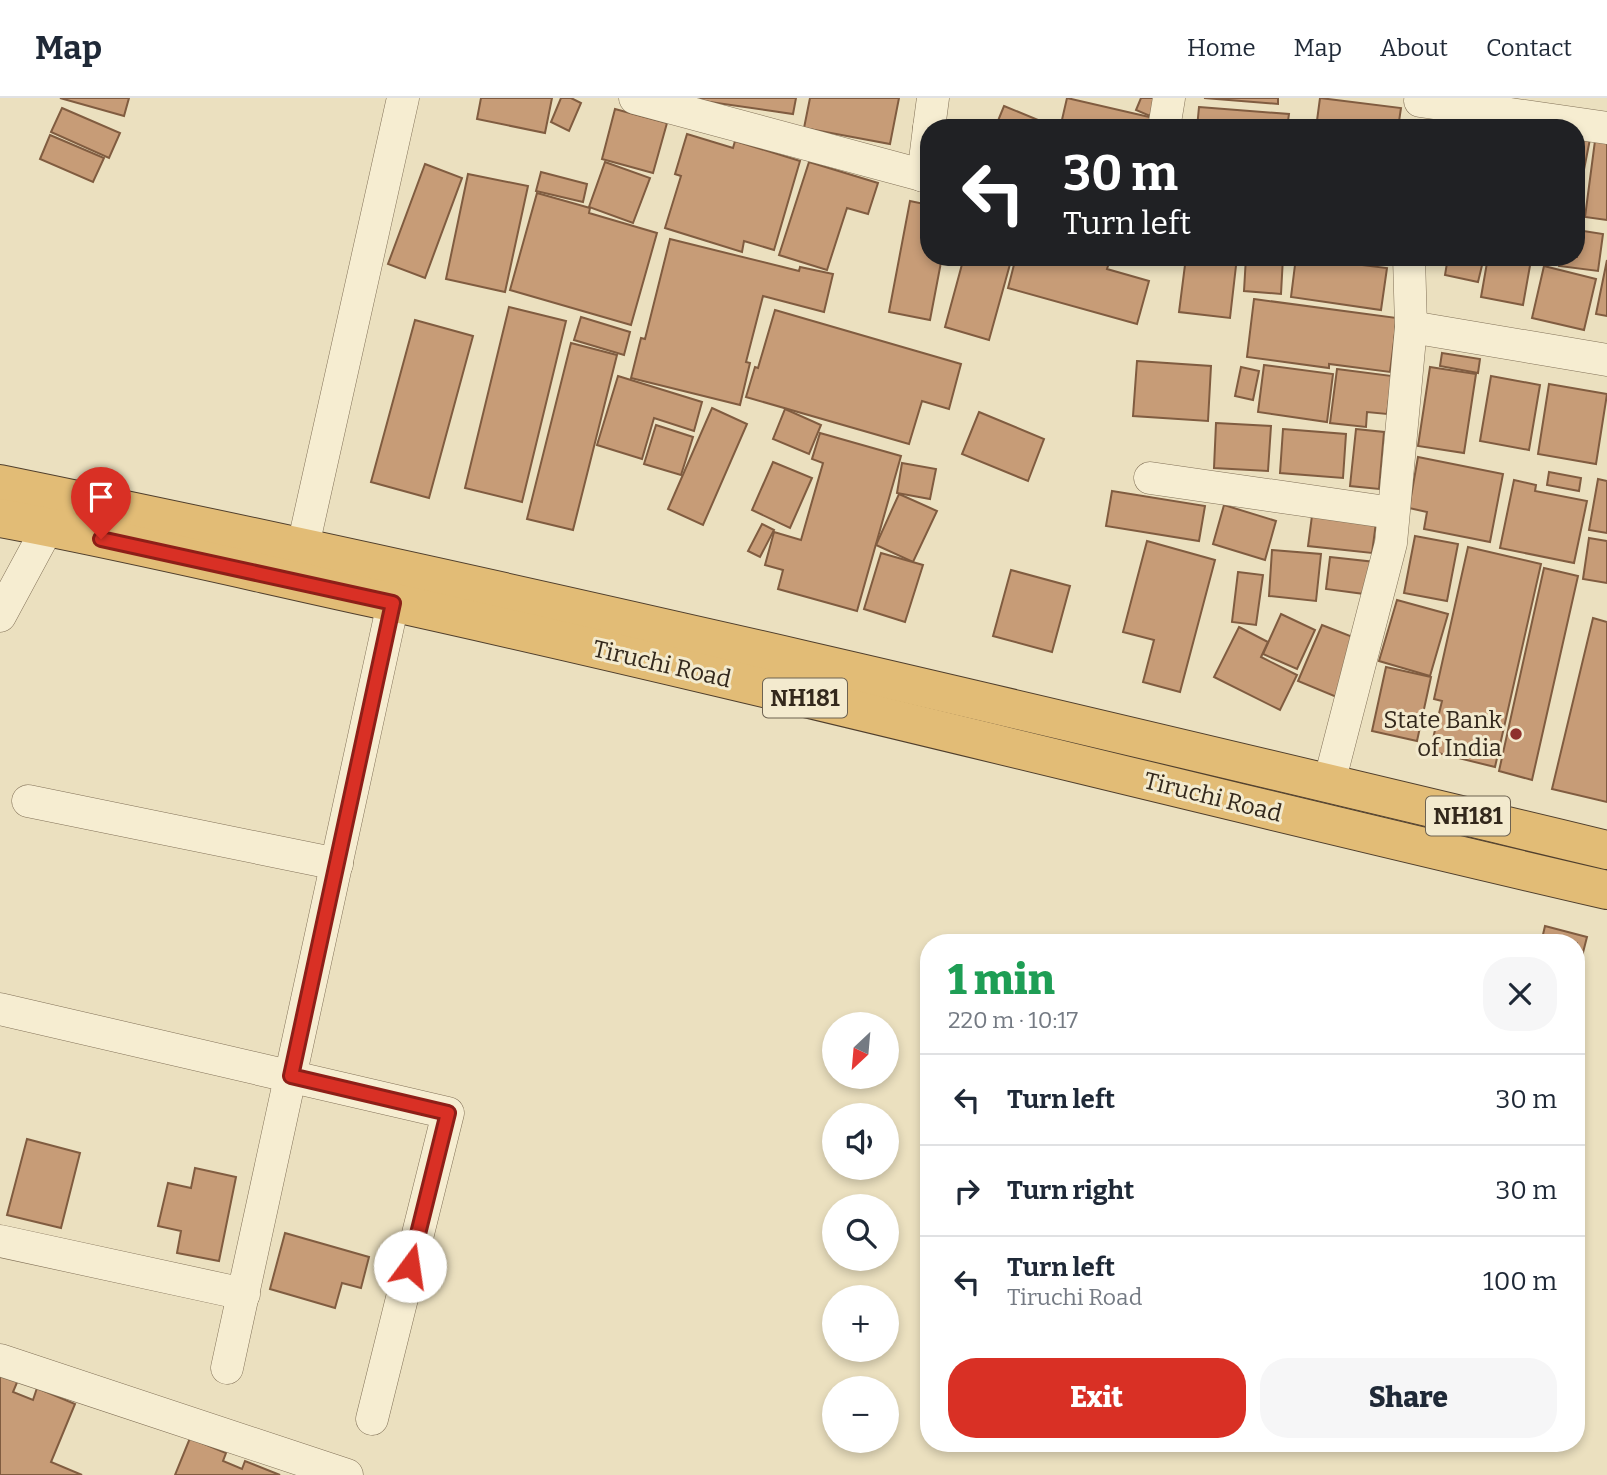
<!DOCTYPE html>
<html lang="en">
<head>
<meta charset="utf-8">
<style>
  body { margin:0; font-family:Bitter,serif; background:#f6f6f7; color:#1f2937; height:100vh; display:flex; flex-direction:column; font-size:26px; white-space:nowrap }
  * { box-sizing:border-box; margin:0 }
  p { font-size:23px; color:#747a83 }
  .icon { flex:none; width:38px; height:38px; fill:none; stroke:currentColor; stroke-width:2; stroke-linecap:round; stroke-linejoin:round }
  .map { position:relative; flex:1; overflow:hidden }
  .sheet { position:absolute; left:920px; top:836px; width:665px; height:518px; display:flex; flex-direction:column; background:#fff; border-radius:28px; box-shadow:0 4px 10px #0003 }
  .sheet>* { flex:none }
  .banner { position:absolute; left:920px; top:21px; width:665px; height:147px; border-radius:28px; box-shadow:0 4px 10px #0003; background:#202124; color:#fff; overflow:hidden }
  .needle { width:46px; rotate:206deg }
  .controls { position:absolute; left:822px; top:914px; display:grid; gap:14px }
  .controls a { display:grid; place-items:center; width:77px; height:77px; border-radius:50%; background:#fff; box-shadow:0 4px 10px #0003; font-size:35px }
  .pin { position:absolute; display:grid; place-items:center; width:60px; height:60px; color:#fff; margin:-72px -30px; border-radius:50% 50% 50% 0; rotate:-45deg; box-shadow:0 0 7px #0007 }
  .pin .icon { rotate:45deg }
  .me { position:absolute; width:77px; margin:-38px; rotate:14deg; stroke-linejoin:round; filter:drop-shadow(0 0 5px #0008) }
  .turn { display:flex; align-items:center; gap:24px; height:147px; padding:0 28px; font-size:32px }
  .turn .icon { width:91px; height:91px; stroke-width:2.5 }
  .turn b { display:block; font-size:49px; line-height:60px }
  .round { display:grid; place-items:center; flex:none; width:74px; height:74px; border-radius:28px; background:#f6f6f7 }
  .headline { display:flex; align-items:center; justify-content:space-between; height:119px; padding:0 28px }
  h1 { font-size:42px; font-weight:800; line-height:52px; color:#1e9e55 }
  .button { display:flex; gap:14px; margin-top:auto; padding:14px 28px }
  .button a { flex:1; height:80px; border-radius:28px; background:#d93025; color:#fff; font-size:28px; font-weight:800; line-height:80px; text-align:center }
  .button a+a { background:#f6f6f7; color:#1f2937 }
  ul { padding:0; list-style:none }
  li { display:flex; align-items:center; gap:21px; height:91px; padding:0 28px; border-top:2px solid #e0e1e3 }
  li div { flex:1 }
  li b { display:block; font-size:26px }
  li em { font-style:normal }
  header { display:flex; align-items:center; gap:42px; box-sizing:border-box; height:98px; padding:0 35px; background:#fff; border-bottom:2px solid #e0e1e3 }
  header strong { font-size:33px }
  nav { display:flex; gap:38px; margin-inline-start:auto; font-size:24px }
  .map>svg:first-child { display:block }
  .building { fill:#c79c77; stroke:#805c40; stroke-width:2 }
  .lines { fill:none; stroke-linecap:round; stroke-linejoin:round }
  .minor-casing { stroke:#827158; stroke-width:33 }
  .trunk-casing { stroke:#503f2d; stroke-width:40 }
  .minor { stroke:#f6edd1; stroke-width:32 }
  .trunk { stroke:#e2bc76; stroke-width:38 }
  .route-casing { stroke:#8d1f18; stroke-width:18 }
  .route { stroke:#d93025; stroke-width:12 }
  .poi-dot { fill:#8e2f2c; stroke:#f3eace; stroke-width:2.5 }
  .labels { text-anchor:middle; stroke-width:6; stroke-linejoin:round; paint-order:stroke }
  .shield { fill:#f3eace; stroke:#6d6251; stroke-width:2 }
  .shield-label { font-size:23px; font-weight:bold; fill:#33281c }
  .street-label { font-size:24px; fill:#33281c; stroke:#f3eace }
  .poi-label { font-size:24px; fill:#33281c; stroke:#f3eace; text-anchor:end }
</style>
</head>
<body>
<header>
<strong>Map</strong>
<nav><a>Home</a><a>Map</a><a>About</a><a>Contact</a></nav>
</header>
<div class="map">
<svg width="1607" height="1377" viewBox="0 0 1607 1377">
  <rect width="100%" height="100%" fill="#ebe0bf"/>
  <g class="building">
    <path d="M60 0H129L124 18Z"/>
    <path d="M481 0H552L545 35 477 21Z"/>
    <path d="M561 0H571L581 5 569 33 551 24Z"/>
    <path d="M697 0H796L793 16 696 2Z"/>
    <path d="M810 0H899L890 46 804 30Z"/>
    <path d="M1067 0 1158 21 1156 30H1077L1061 26Z"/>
    <path d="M1141 0H1158L1150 18 1136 12Z"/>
    <path d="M1204 0H1278V6Z"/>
    <path d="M1320 0 1401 10 1398 30H1316Z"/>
    <path d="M1004 8 1048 26 1047 30H995Z"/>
    <path d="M1199 9 1289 16 1287 30H1197Z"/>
    <path d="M62 10 120 35 109 60 51 34Z"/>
    <path d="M615 11 667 25 653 75 602 61Z"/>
    <path d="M1450 22 1487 27V30H1449Z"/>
    <path d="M1577 33 1591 36 1579 97H1577Z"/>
    <path d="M1596 35 1607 36V122L1585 119Z"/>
    <path d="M687 36 733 50 735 43 800 63 774 152 744 143 742 154 665 130 681 78 675 76Z"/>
    <path d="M50 37 104 60 93 84 40 61Z"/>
    <path d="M605 64 650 80 633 125 589 109Z"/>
    <path d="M809 64 878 85 868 116 847 110 827 172 779 157Z"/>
    <path d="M425 66 462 80 425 180 388 166Z"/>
    <path d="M541 74 587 86 583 104 536 93Z"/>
    <path d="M468 76 528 88 505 194 446 181Z"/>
    <path d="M537 95 590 110 589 115 657 135 631 227 510 192Z"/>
    <path d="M910 103 929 107V159H942L930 222 889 214Z"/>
    <path d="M1577 132 1603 136 1598 173 1559 168 1560 160 1552 159H1577Z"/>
    <path d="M670 141 799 173 800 169 833 176 824 214 763 198 746 264 750 265 740 307 631 280 641 240 645 241Z"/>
    <path d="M964 159H1012L989 242 945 229Z"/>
    <path d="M1016 159H1111L1107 171 1149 183 1137 226 1008 190Z"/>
    <path d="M1186 159H1237L1230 220 1179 214Z"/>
    <path d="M1246 159H1283L1281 196 1244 193Z"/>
    <path d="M1296 159 1387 170 1381 212 1291 199Z"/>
    <path d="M1448 159H1484L1478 184 1445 177Z"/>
    <path d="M1488 159H1514L1531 162 1523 207 1481 199Z"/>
    <path d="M1607 162V218L1596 216Z"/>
    <path d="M1544 168 1596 181 1584 232 1532 220Z"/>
    <path d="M1254 201 1397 220 1390 274 1329 266V270L1247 259Z"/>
    <path d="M509 209 566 223 522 404 465 390Z"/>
    <path d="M775 212 961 266 949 311 922 303 909 346 746 299 755 269 758 270Z"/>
    <path d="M581 219 630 234 624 257 574 242Z"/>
    <path d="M415 222 473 238 429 400 371 384Z"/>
    <path d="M571 245 617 257 573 432 527 421Z"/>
    <path d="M1442 255 1480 261 1478 275 1440 268Z"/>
    <path d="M1137 263 1211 268 1208 323 1133 318Z"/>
    <path d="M1264 267 1333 276 1327 324 1258 314Z"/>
    <path d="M1241 269 1259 273 1253 302 1235 298Z"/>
    <path d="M1430 269 1476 276 1464 355 1418 348Z"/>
    <path d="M1337 271 1392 278 1387 316 1367 314 1366 329 1330 325Z"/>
    <path d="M618 278 702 304 694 333 654 320 642 361 597 347Z"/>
    <path d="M1491 278 1540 287 1529 352 1480 343Z"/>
    <path d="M1549 286 1607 296 1596 366 1538 356Z"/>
    <path d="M712 310 747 326 703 427 668 411Z"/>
    <path d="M785 311 821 327 809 356 773 341Z"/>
    <path d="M979 314 1044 341 1028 383 962 356Z"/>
    <path d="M1216 325 1271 328 1268 373 1214 370Z"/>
    <path d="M656 327 693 339 681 377 644 366Z"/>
    <path d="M1283 331 1346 336 1343 380 1280 375Z"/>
    <path d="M1356 331 1384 334 1379 391 1350 388Z"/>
    <path d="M820 335 901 358 857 513 778 491 783 472 765 467 774 434 801 442 823 365 812 361Z"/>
    <path d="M1418 359 1503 376 1490 444 1424 431 1427 414 1409 410Z"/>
    <path d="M773 364 812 380 790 430 752 412Z"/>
    <path d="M902 365 936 371 930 401 897 395Z"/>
    <path d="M1549 374 1581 380 1579 393 1547 387Z"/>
    <path d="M1598 381 1607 383V435L1589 432Z"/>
    <path d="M1514 382 1536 387 1535 393 1587 403 1574 465 1500 450Z"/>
    <path d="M1112 393 1205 408 1199 443 1106 428Z"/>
    <path d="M899 396 937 413 913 464 876 447Z"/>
    <path d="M1224 407 1276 423 1265 462 1213 446Z"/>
    <path d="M1313 410 1377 417 1372 455 1308 448Z"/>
    <path d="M762 426 774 432 760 459 748 453Z"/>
    <path d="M1415 438 1458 446 1447 503 1404 495Z"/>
    <path d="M1589 440 1607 443V485L1583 481Z"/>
    <path d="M1147 443 1215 462 1180 594 1143 584 1154 542 1123 534Z"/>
    <path d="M1468 449 1541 466 1495 669 1430 653 1442 603 1434 601Z"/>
    <path d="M1272 452 1321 456 1316 503 1269 498Z"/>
    <path d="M881 455 923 467 905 524 864 511Z"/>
    <path d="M1330 459 1375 464 1372 497 1326 491Z"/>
    <path d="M1544 470 1578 478 1532 682 1499 673Z"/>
    <path d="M1011 472 1070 488 1052 554 993 538Z"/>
    <path d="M1238 474 1263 477 1256 527 1232 524Z"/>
    <path d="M1397 502 1448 516 1430 578 1379 563Z"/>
    <path d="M1281 516 1315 532 1297 571 1263 556Z"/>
    <path d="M1593 520 1607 524V704L1552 691Z"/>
    <path d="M1322 527 1363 543 1339 600 1298 583Z"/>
    <path d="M1239 529 1268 544 1261 559 1297 577 1280 612 1214 579Z"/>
    <path d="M1386 569 1431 579 1417 643 1372 633Z"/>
    <path d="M1545 828 1587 839 1578 874 1577 845H1541Z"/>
    <path d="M27 1041 80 1055 61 1130 7 1117Z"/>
    <path d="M195 1070 236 1079 219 1163 177 1155 181 1133 158 1128 168 1085 191 1090Z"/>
    <path d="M285 1135 369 1159 361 1190 342 1185 335 1210 270 1191Z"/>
    <path d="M0 1275 18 1282 13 1294 33 1302 37 1290 75 1306 51 1364 82 1377H0Z"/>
    <path d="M190 1340 226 1355 223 1363 242 1371 245 1363 280 1377H175Z"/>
  </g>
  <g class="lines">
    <defs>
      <g id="minor">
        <path d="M635 0 929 79"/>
        <path d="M1420 3 1607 30"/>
        <path d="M929 30 933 0"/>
        <path d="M1164 30 1169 0"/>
        <path d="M923 78 929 30"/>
        <path d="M1411 229 1607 262"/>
        <path d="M1150 380 1393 415"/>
        <path d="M303 448 403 0"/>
        <path d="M0 518 48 429"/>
        <path d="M1329 685 1391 445 1411 229 1409 159"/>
        <path d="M28 703 337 766"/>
        <path d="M0 911 448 1015 372 1321"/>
        <path d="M0 1143 244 1196"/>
        <path d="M0 1262 347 1377"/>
        <path d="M227 1270 393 505"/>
      </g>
      <g id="trunk">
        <path d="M0 386C538 496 1073 624 1607 752"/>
        <path d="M0 420C125 443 249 473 373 500 786 591 1195 697 1607 792"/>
      </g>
    </defs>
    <use href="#minor" class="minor-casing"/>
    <use href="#trunk" class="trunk-casing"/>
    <use href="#minor" class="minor"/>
    <use href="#trunk" class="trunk"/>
  </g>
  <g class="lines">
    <defs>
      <path id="route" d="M101 441 393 505 291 978 448 1015 410 1168"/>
    </defs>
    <use href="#route" class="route-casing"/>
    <use href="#route" class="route"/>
  </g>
  <circle class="poi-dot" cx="1516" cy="636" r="7"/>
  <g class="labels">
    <g class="shield">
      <rect x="763" y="580.5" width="84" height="39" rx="5"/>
      <rect x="1426" y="698.5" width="84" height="39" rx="5"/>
    </g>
    <g class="shield-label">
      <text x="805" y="608">NH181</text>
      <text x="1468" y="726">NH181</text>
    </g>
    <g class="street-label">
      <text transform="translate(662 566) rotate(13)" y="8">Tiruchi Road</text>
      <text transform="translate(1213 699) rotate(14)" y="8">Tiruchi Road</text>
    </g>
    <g class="poi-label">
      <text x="1502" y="630">State Bank<tspan x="1502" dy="28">of India</tspan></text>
    </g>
  </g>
</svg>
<div class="controls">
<a><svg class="needle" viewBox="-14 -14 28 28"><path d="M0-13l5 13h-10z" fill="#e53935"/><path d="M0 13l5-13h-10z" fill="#747a83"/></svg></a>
<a><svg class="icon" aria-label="sound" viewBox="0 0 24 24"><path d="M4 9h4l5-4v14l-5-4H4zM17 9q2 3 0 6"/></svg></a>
<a><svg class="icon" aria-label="search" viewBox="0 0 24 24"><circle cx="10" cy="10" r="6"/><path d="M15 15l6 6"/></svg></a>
<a>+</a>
<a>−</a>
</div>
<div class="pin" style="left:101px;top:441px;background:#d93025"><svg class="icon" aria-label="arrive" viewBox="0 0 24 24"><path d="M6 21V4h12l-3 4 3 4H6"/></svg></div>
<svg class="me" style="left:410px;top:1168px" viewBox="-20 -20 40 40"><circle r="19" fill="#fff"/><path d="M0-13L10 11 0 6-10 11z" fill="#d93025"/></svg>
<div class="banner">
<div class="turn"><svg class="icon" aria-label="left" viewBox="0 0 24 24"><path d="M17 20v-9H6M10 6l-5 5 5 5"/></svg><div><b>30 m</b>Turn left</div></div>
</div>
<section class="sheet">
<div class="headline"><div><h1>1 min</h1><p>220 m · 10:17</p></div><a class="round"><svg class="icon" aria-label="close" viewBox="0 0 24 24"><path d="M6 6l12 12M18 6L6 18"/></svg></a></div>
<ul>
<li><svg class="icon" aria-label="left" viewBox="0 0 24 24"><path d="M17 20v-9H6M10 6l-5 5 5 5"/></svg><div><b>Turn left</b></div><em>30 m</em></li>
<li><svg class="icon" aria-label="right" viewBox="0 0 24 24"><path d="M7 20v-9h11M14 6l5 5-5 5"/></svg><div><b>Turn right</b></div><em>30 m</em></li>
<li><svg class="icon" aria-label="left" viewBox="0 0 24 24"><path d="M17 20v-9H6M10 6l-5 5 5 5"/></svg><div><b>Turn left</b><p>Tiruchi Road</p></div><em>100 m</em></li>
</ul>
<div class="button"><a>Exit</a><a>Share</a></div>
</section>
</div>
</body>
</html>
